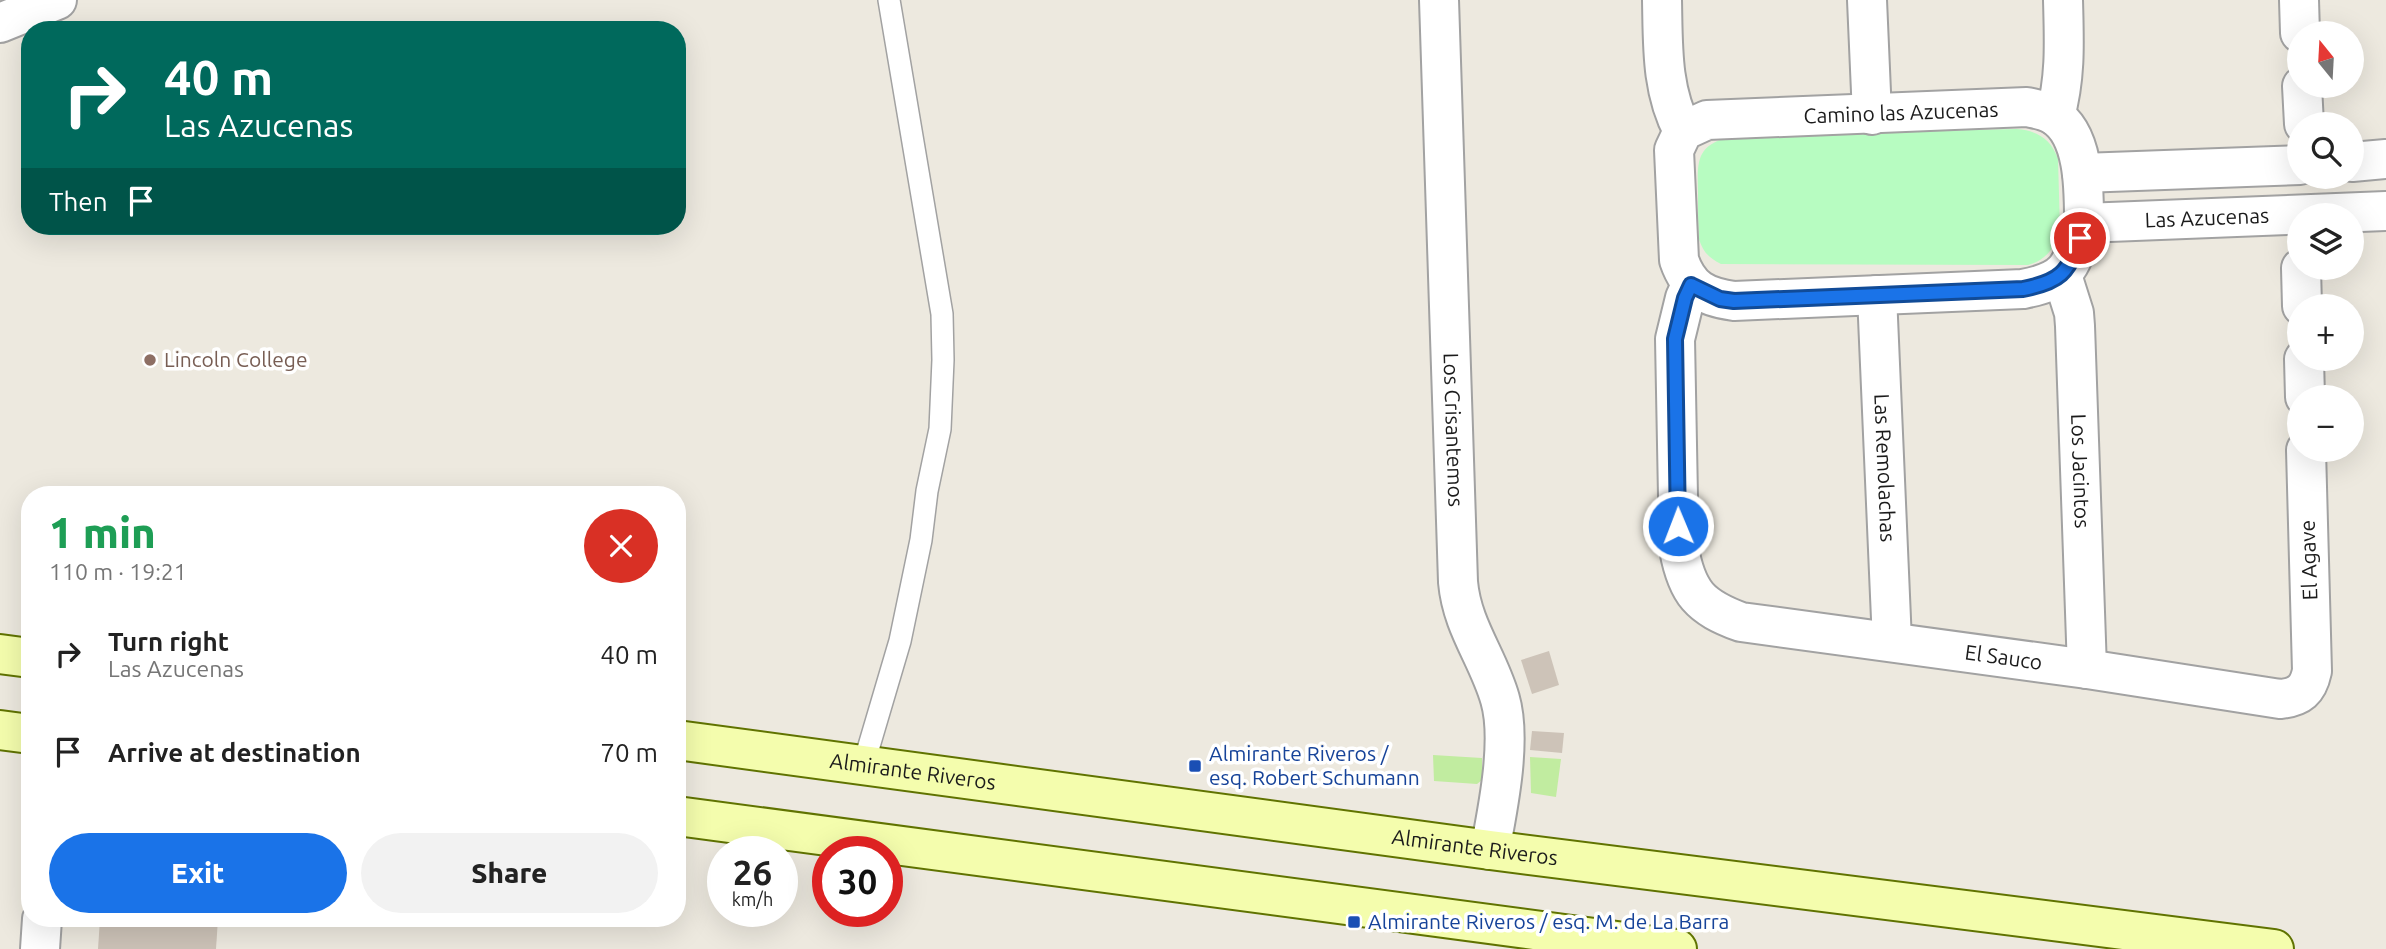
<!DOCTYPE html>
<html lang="en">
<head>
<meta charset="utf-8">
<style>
  body { margin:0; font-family:Ubuntu,sans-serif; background:#f2f2f2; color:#222; height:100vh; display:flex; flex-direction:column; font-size:26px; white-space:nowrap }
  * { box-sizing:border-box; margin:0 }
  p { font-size:23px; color:#767676 }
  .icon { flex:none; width:38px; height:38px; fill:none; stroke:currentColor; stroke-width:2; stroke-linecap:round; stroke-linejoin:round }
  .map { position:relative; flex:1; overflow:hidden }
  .side { position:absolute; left:21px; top:486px; width:665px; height:441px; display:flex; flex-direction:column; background:#fff; border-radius:28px; box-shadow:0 7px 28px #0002 }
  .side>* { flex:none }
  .guide { position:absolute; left:21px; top:21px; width:665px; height:214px; border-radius:28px; box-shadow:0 7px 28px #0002; background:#00695c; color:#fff; overflow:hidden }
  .needle { width:46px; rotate:342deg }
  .controls { position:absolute; left:2287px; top:21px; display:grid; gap:14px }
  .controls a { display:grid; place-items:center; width:77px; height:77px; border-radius:50%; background:#fff; box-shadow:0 7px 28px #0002; font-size:35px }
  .speed { position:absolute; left:707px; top:836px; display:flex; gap:14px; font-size:35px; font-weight:700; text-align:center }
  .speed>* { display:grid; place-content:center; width:91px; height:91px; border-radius:50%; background:#fff; box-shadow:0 7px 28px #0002; line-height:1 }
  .speed small { font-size:18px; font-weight:400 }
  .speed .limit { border:10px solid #d22; background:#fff; color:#111 }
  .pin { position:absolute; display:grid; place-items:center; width:60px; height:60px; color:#fff; margin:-30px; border:4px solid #fff; border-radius:50%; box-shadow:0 2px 7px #0007 }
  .me { position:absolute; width:77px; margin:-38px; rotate:359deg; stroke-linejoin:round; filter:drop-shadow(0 0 5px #0008) }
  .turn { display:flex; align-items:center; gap:24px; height:147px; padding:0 28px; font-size:32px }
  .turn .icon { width:91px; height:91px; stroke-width:2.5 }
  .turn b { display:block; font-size:49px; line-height:60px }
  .then { display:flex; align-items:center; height:66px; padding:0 28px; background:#0003; gap:14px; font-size:26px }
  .round { display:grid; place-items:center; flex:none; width:74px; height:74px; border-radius:37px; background:#f2f2f2 }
  .headline { display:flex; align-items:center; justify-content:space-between; height:119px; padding:0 28px }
  h1 { font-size:42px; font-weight:800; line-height:52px; color:#1e9e55 }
  .action { display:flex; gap:14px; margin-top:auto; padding:14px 28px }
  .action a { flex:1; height:80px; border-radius:42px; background:#1a73e8; color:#fff; font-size:28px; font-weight:800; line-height:80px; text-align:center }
  .action a+a { background:#f2f2f2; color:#222 }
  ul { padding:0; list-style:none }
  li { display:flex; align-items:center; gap:21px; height:98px; padding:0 28px }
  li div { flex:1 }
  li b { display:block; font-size:26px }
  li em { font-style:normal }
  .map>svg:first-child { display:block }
  .grass { fill:#c1eca0 }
  .park { fill:#b7fcc1 }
  .building { fill:#cdc3b8 }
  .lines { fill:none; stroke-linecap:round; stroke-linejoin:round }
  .lane-casing { stroke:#a2a2a2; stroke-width:24 }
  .street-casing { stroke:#a2a2a2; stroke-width:42 }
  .secondary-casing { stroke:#607300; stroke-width:42 }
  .lane { stroke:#fff; stroke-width:21 }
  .street { stroke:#fff; stroke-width:38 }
  .secondary { stroke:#f4fdad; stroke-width:38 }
  .route-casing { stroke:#114b97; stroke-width:18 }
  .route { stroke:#1a73e8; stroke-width:12 }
  .education-dot { fill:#8d6e63; stroke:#fff; stroke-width:2.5 }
  .transit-dot { fill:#1a4fb4; stroke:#fff; stroke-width:2.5 }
  .labels { text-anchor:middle; stroke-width:7; stroke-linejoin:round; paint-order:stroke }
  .street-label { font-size:21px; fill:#1b1b1b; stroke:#fff }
  .education-label { font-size:21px; fill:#785e54; stroke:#fff; text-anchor:start }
  .transit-label { font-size:21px; fill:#164399; stroke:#fff; text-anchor:start }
</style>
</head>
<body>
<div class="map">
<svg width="2386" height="949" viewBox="0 0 2386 949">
  <rect width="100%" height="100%" fill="#ede9df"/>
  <g class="grass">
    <path d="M1433 755 1482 758V780L1477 784 1434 781Z"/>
    <path d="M1530 757 1561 759 1556 797 1531 793Z"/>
  </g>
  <path class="park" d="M2017 129C2038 131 2051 139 2058 159L2060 230C2056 247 2045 261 2028 265L1721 264C1709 258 1703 252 1699 239 1698 224 1698 208 1698 193 1697 157 1697 145 1735 135Z"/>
  <g class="building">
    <path d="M1549 651 1559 685 1532 694 1521 660Z"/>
    <path d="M1532 731 1564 733 1562 753 1530 750Z"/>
    <path d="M100 919H218L216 949H98Z"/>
  </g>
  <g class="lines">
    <defs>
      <path id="lane" d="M864 763 900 641 921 540 927 491 940 429 943 360 942 314 889 0"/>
      <g id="street">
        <path id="s1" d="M1439 0 1458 582C1462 627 1488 657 1500 699 1512 740 1498 808 1490 850"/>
        <path d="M1662 0C1663 45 1661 90 1683 131"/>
        <path d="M1867 0 1872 115"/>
        <path d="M2299 0 2300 33"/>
        <path d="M0 23 57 0"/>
        <path d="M2302 86 2304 124"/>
        <path d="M2055 116C2066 77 2064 40 2063 0"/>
        <path d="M2352 162 2386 159"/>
        <path d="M2082 173 2300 165"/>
        <path id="s2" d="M2084 223C2084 191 2085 134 2053 115 2045 110 2036 109 2027 107L1707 120 1683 131 1674 150 1679 260C1689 289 1705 297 1734 301L2023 289C2070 280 2071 266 2084 223L2386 211"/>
        <path d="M2301 268 2302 306"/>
        <path id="s3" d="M2062 275 2074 313 2075 326 2087 669"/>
        <path id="s4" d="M1691 285 1685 298 1675 339 1679 549C1687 593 1700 607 1741 622L2087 669 2280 699C2300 697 2308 690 2312 671L2306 450"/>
        <path id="s5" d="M1877 295 1892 642"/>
        <path d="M2304 359 2305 397"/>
        <path d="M40 949 42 919"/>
      </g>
      <g id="secondary">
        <path d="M0 654 30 658"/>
        <path d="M0 730 30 734"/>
        <path id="s6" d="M677 740 1490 850 2274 949"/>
        <path d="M677 816 1677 949"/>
      </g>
    </defs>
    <use href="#lane" class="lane-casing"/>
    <use href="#street" class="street-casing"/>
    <use href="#secondary" class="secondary-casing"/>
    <use href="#lane" class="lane"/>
    <use href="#street" class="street"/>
    <use href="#secondary" class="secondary"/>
  </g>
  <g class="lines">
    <defs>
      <path id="route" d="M1678 526 1675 339 1685 298 1691 285 1720 299 1734 301 2023 289C2059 282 2069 273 2080 238"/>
    </defs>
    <use href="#route" class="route-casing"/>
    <use href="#route" class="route"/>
  </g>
  <circle class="education-dot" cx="150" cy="360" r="7"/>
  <g class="transit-dot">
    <rect x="1188" y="759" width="14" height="14" rx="3.5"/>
    <rect x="1347" y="915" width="14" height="14" rx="3.5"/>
  </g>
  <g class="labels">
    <g class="street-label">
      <text transform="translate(1901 113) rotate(-2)" y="7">Camino las Azucenas</text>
      <text dy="7" stroke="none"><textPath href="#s2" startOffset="1206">Las Azucenas</textPath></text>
      <text dy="7" stroke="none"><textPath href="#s1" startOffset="430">Los Crisantemos</textPath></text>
      <text dy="7" stroke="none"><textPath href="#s5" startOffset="173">Las Remolachas</textPath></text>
      <text dy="7" stroke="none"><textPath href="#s3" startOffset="198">Los Jacintos</textPath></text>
      <text transform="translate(2309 560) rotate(-92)" y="7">El Agave</text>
      <text dy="7" stroke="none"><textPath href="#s4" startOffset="634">El Sauco</textPath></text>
      <text dy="7" stroke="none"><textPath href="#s6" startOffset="238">Almirante Riveros</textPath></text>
      <text dy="7" stroke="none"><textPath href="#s6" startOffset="805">Almirante Riveros</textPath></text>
    </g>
    <g class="education-label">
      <text x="164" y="367">Lincoln College</text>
    </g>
    <g class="transit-label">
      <text x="1209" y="761">Almirante Riveros /<tspan x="1209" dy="24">esq. Robert Schumann</tspan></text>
      <text x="1368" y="929">Almirante Riveros / esq. M. de La Barra</text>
    </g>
  </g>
</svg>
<div class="controls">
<a><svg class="needle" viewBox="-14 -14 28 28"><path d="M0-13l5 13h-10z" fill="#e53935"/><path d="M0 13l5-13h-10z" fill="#767676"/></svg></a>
<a><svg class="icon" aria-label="search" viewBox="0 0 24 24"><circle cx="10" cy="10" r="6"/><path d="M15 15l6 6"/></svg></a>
<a><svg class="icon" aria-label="layers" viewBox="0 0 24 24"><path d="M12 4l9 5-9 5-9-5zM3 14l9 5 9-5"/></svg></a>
<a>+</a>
<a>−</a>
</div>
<div class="speed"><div>26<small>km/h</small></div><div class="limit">30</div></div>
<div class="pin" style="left:2080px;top:238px;background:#d93025"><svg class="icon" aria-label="arrive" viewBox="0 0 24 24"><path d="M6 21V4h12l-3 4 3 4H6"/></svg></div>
<svg class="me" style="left:1678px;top:526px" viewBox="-20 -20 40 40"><circle r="17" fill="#1a73e8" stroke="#fff" stroke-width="3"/><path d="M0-11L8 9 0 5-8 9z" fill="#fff"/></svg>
<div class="guide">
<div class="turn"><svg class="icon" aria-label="right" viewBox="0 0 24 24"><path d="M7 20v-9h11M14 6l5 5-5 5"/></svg><div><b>40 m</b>Las Azucenas</div></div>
<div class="then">Then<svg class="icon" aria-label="arrive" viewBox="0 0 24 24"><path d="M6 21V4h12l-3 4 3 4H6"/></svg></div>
</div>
<section class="side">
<div class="headline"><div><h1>1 min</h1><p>110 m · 19:21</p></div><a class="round" style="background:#d93025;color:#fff"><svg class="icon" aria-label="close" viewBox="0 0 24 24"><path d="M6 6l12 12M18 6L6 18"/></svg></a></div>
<ul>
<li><svg class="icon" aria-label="right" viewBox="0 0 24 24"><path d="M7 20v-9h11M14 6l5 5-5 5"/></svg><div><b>Turn right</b><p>Las Azucenas</p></div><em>40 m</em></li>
<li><svg class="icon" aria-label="arrive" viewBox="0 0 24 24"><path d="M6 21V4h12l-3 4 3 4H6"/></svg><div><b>Arrive at destination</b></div><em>70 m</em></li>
</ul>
<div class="action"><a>Exit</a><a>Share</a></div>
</section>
</div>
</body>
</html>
